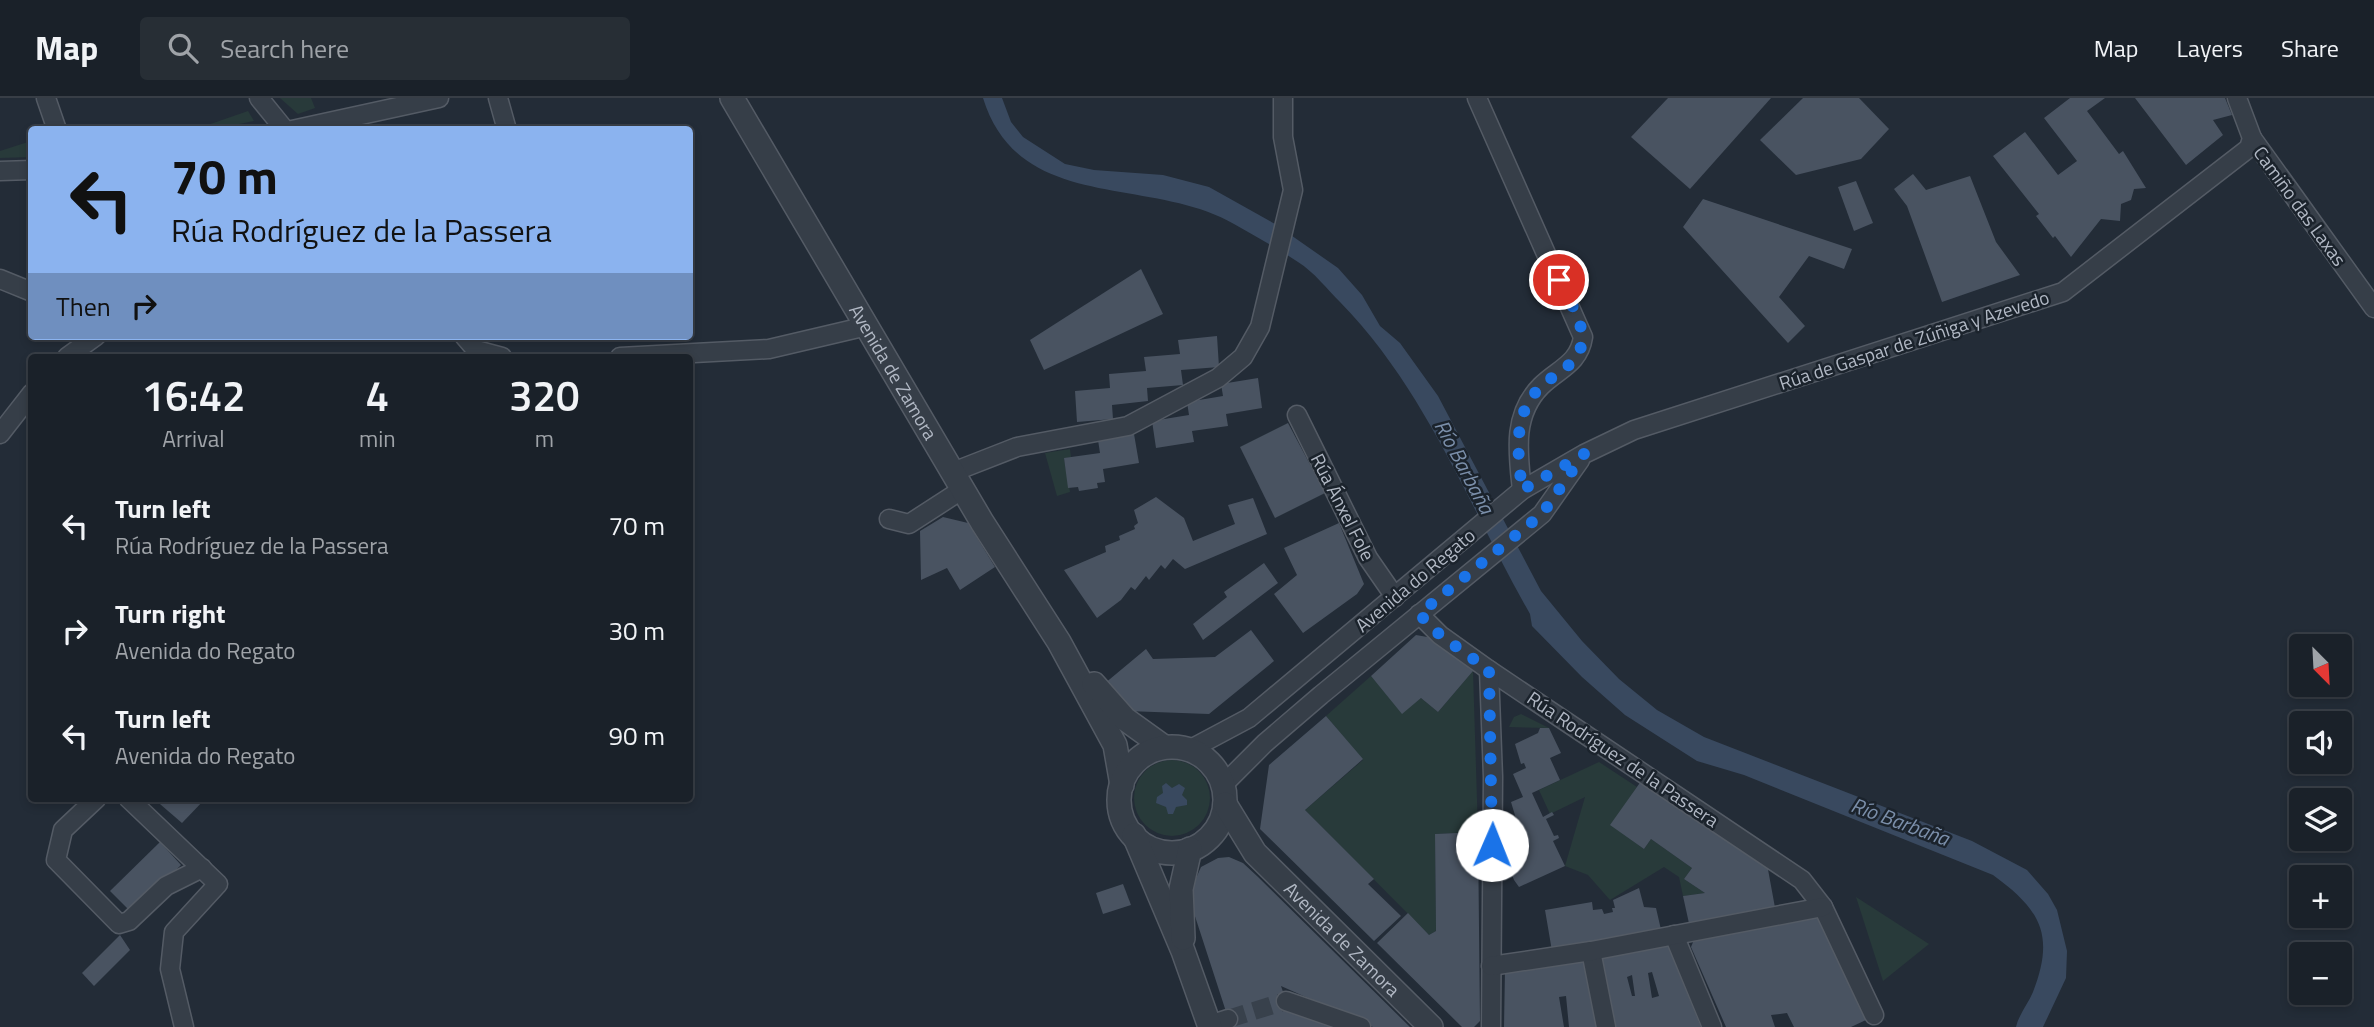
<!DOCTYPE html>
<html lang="en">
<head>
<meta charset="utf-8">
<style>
  body { margin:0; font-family:"Titillium Web",sans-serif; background:#272e35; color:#f1f3f6; height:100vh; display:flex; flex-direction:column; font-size:26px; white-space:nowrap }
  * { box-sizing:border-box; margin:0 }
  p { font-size:23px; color:#9fa3a8 }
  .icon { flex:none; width:38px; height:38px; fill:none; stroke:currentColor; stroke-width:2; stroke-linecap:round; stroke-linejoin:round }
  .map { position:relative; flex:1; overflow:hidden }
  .drawer { position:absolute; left:28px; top:256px; width:665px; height:448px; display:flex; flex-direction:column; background:#1a2129; border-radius:7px; box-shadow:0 4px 10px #0003,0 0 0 2px #383e46 }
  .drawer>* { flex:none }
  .top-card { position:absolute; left:28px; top:28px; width:665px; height:214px; border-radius:7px; box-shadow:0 4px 10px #0003,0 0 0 2px #383e46; background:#8bb3ef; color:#111; overflow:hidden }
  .needle { width:46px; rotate:156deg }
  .fabs { position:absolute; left:2289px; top:536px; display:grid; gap:14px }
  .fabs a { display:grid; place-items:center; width:63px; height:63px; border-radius:7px; background:#1a2129; box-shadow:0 4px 10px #0003,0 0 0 2px #383e46; font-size:35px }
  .pin { position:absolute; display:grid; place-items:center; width:60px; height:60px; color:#fff; margin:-30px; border:4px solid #fff; border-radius:50%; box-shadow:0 2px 7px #0007 }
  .me { position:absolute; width:77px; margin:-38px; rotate:1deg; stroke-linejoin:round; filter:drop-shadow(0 0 5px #0008) }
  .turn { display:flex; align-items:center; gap:24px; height:147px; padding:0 28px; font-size:32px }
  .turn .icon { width:91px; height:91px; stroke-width:2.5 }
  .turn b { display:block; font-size:49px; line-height:60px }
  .then { display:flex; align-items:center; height:66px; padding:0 28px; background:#0003; gap:14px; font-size:26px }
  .eta { display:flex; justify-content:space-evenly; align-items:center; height:119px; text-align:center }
  .eta b { font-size:42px; font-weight:600; line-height:49px }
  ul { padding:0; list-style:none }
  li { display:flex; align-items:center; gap:21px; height:105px; padding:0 28px }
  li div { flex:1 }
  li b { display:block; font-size:26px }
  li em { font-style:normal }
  header { display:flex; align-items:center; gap:42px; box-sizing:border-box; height:98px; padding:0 35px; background:#1a2129; border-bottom:2px solid #383e46 }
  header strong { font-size:33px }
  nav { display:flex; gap:38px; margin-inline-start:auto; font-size:24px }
  .search { width:490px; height:63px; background:#272e35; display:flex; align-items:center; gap:18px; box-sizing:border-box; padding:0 24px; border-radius:7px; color:#9fa3a8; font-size:26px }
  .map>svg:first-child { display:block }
  .green { fill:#283a3a }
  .water { fill:#39495f }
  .building { fill:#495361; fill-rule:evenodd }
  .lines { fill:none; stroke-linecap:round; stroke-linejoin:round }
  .minor-tunnel { stroke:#38414c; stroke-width:18; stroke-dasharray:18 9; stroke-linecap:butt }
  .minor-casing { stroke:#545b65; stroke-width:21 }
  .tertiary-casing { stroke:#545b65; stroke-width:26 }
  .minor { stroke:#363e48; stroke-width:18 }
  .tertiary { stroke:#363e48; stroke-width:23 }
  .route { stroke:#1a73e8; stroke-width:12; stroke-dasharray:0 21.6 }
  .labels { text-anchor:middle; stroke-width:5; stroke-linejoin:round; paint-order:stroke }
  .street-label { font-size:19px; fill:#b1b8c4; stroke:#1b232c }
  .water-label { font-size:21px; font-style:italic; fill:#7b8faa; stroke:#1b232c }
</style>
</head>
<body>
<header>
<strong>Map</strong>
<div class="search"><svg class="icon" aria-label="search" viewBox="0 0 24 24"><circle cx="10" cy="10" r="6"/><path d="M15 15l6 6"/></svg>Search here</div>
<nav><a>Map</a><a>Layers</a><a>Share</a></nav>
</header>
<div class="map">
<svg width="2374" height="929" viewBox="0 0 2374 929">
  <rect width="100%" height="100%" fill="#232c37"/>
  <g class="green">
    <path d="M280 0H311L315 10 298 16Z"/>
    <path d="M248 13 254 23 215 31H196Z"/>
    <path d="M31 43V59L0 60V53Z"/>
    <path d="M1070 351 1071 359 1064 361 1070 394 1057 398 1045 355Z"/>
    <path d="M1473 573 1478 734 1435 736 1436 833 1429 837 1305 712 1363 662 1326 618 1371 578 1402 615 1421 600 1438 614Z"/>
    <path d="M1521 616 1549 630 1509 629 1514 619Z"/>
    <circle cx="1172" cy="700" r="38"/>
    <path d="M1599 664 1637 689 1611 727 1644 751 1651 741 1692 770 1684 781 1705 795 1683 798 1679 779 1664 769 1610 802 1588 777 1565 768 1585 699 1550 716 1539 692Z"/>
    <path d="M1856 799 1929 846 1883 883Z"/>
  </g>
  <g class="water">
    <path d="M983 0H1002L1011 24 1023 39 1065 66 1094 72 1163 77 1209 89 1275 126 1338 170 1362 197 1380 228 1400 245 1438 298 1541 493 1582 543 1619 581 1657 612 1704 639 1972 743 2027 772 2048 796 2057 812 2067 853 2066 880 2043 929H2016C2019 916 2028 906 2033 894 2055 837 2041 812 1993 777L1744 677 1697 663 1625 617 1582 579 1532 528 1530 516C1469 409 1427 293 1340 204 1327 191 1314 174 1298 164 1277 150 1255 138 1234 126 1150 77 1019 116 983 0Z"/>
    <path d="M1166 685 1172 690 1179 686 1185 690 1182 697 1187 702V707L1176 709 1173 716H1168L1166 709 1156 705 1157 699 1163 695 1162 688Z"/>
  </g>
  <g class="building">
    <path d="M1668 0H1771L1690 91 1631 39Z"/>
    <path d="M1803 0H1859L1889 31 1861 61 1796 77 1760 42Z"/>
    <path d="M2070 0H2105L2087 13 2119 56 2123 53 2146 90 2134 91 2131 102 2121 106 2120 123 2101 121 2071 159 2055 138 2053 140 2036 118 2039 116 1993 58 2025 34 2058 77 2077 63 2044 20Z"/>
    <path d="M2135 0H2225L2232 17 2213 22 2223 37 2186 67Z"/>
    <path d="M1913 76 1926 92 1970 78 1996 144 2020 177 1942 204 1907 108 1894 91Z"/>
    <path d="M1856 83 1873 125 1854 133 1838 89Z"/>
    <path d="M1703 101 1852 151 1844 171 1809 158 1779 199 1805 228 1788 245 1683 129Z"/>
    <path d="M1141 171 1163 216 1044 272 1030 242Z"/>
    <path d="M1217 238 1219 269 1181 272 1183 287 1147 290 1148 303 1112 307 1113 321 1077 324 1075 293 1110 290 1109 276 1146 273 1144 259 1180 256 1178 242Z"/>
    <path d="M1258 280 1262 310 1226 316 1228 328 1192 333 1194 344 1156 350 1152 323 1189 317 1187 304 1223 298 1221 286Z"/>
    <path d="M1288 325 1325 395 1275 420 1240 349Z"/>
    <path d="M1134 336 1139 365 1103 371 1105 384 1097 385 1098 390 1079 393 1078 389 1068 390 1064 360 1100 355 1098 342Z"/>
    <path d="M1156 399 1184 420 1193 443 1235 426 1228 407 1253 400 1267 436 1185 471 1173 461 1165 471 1161 467 1149 482 1146 478 1135 492 1131 489 1121 502 1097 520 1064 472 1106 454 1105 448 1120 442 1119 438 1135 431 1134 428 1138 425 1134 412Z"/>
    <path d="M943 419 968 425 995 469 960 492 947 470 921 482 920 433Z"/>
    <path d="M1339 425 1364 486 1357 496 1303 535 1274 496 1297 477 1284 450Z"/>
    <path d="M1264 465 1278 485 1203 542 1193 526 1227 499 1224 494Z"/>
    <path d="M1251 532 1274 563 1209 616 1127 613 1104 586 1146 551 1153 561 1215 559Z"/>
    <path d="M1416 537 1433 540 1473 573 1438 614 1421 600 1402 616 1371 578Z"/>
    <path d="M1326 618 1363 661 1305 712 1374 781 1368 786 1401 818 1374 843 1260 731 1269 667Z"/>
    <path d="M1540 630H1549L1561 655 1550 660 1560 682 1532 695 1543 719 1552 714 1554 717 1546 721 1554 738 1558 737 1559 740 1553 743 1565 768 1519 789 1514 782 1507 764 1520 758 1516 754 1509 733 1522 728 1519 723 1517 724 1511 704 1523 699 1513 676 1526 670 1524 665 1521 666 1515 646 1538 635Z"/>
    <path d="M1644 679 1767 766 1776 815 1690 830 1683 798 1705 795 1684 781 1692 770 1651 741 1644 751 1610 727Z"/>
    <path d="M153 700H206L182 725Z"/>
    <path d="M1478 734 1480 923 1474 929H1462L1377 845 1408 815 1429 837 1436 833 1435 736Z"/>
    <path d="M160 744 181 767 132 815 110 793Z"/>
    <path d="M1229 759 1243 765 1257 778 1410 929H1373L1281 888 1288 908 1346 929H1231L1192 809 1190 794 1201 769 1218 760Z"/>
    <path d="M1123 786 1131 807 1103 816 1096 795Z"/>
    <path d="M1639 790 1644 809 1656 810 1662 836 1552 853 1545 812 1592 804 1593 812 1602 811 1604 816 1613 814 1612 810H1615L1613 802Z"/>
    <path d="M1810 817 1822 823 1866 922 1851 929H1794L1787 915 1771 917 1775 929H1726L1691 849 1696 837Z"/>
    <path d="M120 837 130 852 94 888 82 875Z"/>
    <path d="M1664 846 1668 848 1701 929H1613L1601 857ZM1652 874 1659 898 1652 900 1648 875ZM1632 877 1635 898H1632L1627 879Z"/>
    <path d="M1580 861 1586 864 1598 929H1569L1566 898 1559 899 1564 929H1504L1505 871Z"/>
  </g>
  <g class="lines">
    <path class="minor-tunnel" d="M1228 921 1286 903"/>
    <defs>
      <g id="minor">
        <path d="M46 0 57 32"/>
        <path d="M259 0 285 32"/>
        <path d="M498 0 507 32"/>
        <path d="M1477 0 1583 239C1579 266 1558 271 1541 288 1512 317 1518 355 1522 392"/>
        <path d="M292 32 439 0"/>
        <path d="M2252 40 2374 210"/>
        <path d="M0 73 32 72"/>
        <path d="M0 181 32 194"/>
        <path d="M464 238 476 252 502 259"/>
        <path d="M67 259 96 238"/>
        <path d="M620 259 769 251 867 228"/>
        <path d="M1297 317 1368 460 1395 499"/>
        <path d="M0 336 32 295"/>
        <path d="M953 374 1017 349 1128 328 1218 280 1243 259 1260 229 1293 92 1283 39V0"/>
        <path d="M889 421 909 426 963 391"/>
        <path d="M1419 516 1440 537 1489 572 1802 782 1823 809 1874 917"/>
        <path d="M1489 572 1493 679 1491 929"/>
        <path d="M1189 652 1249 620 1522 392 1584 356 1634 332 2063 194 2249 50 2252 40 2237 0"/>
        <path d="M1223 687 1265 645 1321 597 1542 416 1580 362"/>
        <path d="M97 700 63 732 56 762 119 826 129 823 166 788 202 770"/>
        <path d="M128 700 218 786 174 834 170 871 184 929"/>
        <path d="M1674 837 1712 929"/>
        <path d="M1591 853 1606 929"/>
        <path d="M1491 868 1591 853 1823 809"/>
        <path d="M1286 903 1361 929"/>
        <path d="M1209 927 1228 921"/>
      </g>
      <g id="tertiary">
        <path id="s1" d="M732 0 982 424 1059 544 1115 647 1122 687"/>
        <path d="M1094 586 1125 621 1164 649"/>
        <circle cx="1172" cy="702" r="53"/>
        <path id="s2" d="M1225 706 1255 755 1431 929"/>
        <path d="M1134 737 1183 853 1210 929"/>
        <path d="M1183 840 1181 791 1190 751"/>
      </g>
    </defs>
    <use href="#minor" class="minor-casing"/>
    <use href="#tertiary" class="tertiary-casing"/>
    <use href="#minor" class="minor"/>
    <use href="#tertiary" class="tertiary"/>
  </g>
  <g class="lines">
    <path class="route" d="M1492 747 1489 572 1440 537 1419 516 1542 416 1584 356 1522 392C1518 355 1511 313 1544 286 1559 273 1580 265 1582 243 1584 224 1567 199 1559 182"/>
  </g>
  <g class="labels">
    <g class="street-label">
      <text transform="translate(2300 108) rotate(54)" y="7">Camiño das Laxas</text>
      <text transform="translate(1914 242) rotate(-18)" y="7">Rúa de Gaspar de Zúñiga y Azevedo</text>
      <text dy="7" stroke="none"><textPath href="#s1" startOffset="318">Avenida de Zamora</textPath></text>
      <text transform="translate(1343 409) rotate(63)" y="7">Rúa Ánxel Fole</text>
      <text transform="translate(1415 482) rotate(-40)" y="7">Avenida do Regato</text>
      <text transform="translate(1623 661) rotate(34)" y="7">Rúa Rodríguez de la Passera</text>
      <text dy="7" stroke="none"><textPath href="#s2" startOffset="180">Avenida de Zamora</textPath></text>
    </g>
    <g class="water-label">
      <text transform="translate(1464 369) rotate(62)" y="7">Río Barbaña</text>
      <text transform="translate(1900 724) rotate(20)" y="7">Río Barbaña</text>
    </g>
  </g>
</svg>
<div class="fabs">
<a><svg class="needle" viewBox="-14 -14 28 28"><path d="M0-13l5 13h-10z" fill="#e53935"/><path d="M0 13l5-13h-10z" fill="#9fa3a8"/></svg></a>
<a><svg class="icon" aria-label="sound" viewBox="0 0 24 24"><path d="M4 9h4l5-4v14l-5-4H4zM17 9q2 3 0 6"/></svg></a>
<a><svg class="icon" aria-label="layers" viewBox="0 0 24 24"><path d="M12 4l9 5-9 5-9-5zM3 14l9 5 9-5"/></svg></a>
<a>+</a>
<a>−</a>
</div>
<div class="pin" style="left:1559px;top:182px;background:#d93025"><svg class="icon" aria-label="arrive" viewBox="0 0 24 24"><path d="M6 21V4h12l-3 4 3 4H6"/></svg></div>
<svg class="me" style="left:1492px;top:747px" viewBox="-20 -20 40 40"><circle r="19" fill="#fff"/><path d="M0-13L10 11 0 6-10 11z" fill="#1a73e8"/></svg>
<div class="top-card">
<div class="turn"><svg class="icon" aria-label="left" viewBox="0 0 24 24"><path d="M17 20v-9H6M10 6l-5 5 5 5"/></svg><div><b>70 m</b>Rúa Rodríguez de la Passera</div></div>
<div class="then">Then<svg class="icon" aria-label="right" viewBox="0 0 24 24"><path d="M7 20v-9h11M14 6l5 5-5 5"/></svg></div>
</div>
<section class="drawer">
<div class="eta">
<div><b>16:42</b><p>Arrival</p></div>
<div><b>4</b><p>min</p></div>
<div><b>320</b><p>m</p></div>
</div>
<ul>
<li><svg class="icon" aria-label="left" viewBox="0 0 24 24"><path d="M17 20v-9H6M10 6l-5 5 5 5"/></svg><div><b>Turn left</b><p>Rúa Rodríguez de la Passera</p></div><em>70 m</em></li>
<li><svg class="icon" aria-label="right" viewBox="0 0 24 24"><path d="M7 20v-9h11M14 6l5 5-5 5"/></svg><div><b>Turn right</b><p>Avenida do Regato</p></div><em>30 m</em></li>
<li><svg class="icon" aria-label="left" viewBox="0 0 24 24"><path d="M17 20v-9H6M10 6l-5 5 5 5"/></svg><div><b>Turn left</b><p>Avenida do Regato</p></div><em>90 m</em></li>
</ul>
</section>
</div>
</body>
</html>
